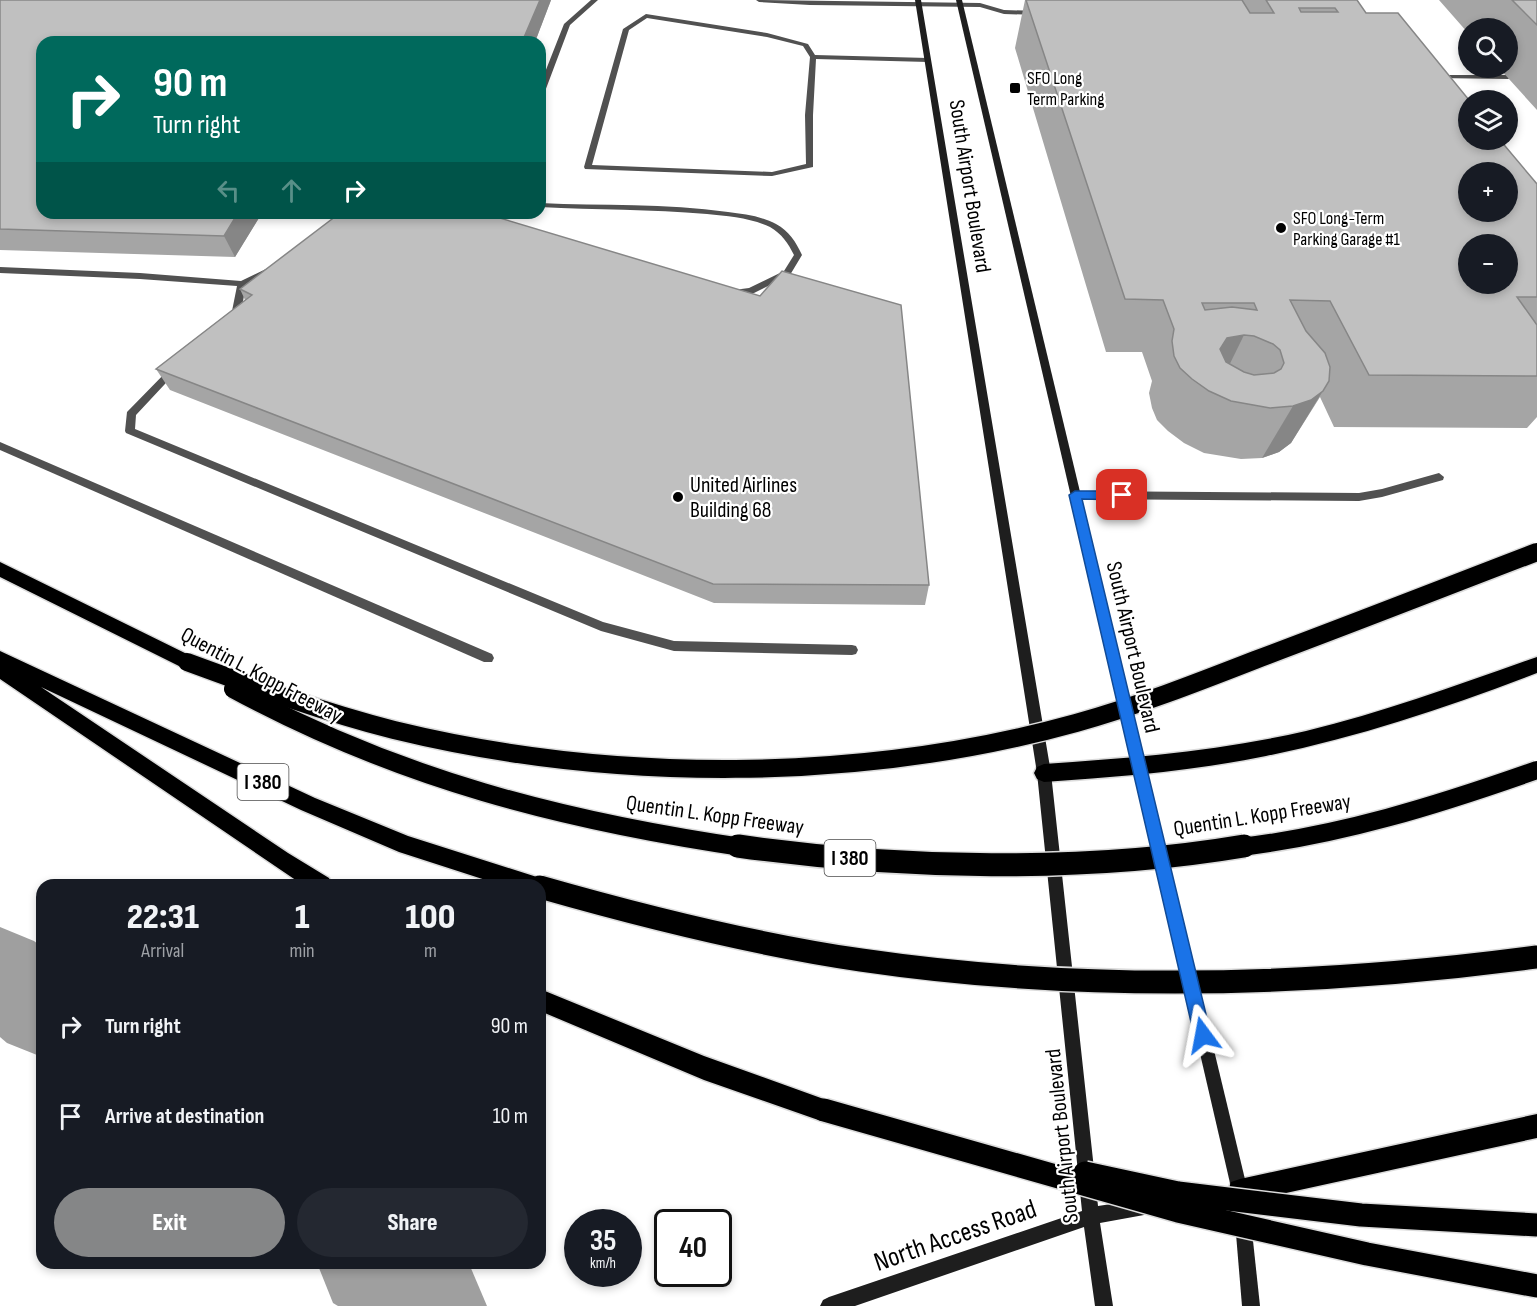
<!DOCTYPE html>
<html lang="en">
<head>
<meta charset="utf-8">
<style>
  body { margin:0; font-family:"Sofia Sans Condensed",sans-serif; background:#242831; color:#f1f3f6; height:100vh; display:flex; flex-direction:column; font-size:22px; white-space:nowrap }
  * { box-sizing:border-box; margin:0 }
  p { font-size:20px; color:#9ea1a6 }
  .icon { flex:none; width:33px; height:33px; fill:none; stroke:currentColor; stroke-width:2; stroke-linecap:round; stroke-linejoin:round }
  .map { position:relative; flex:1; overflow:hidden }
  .sheet { position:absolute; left:36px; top:879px; width:510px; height:390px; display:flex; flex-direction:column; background:#171b24; border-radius:18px; box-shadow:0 3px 9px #0003 }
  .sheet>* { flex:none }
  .hud { position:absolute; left:36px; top:36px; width:510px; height:183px; border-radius:18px; box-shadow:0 3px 9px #0003; background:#00695c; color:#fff; overflow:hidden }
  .buttons { position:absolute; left:1458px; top:18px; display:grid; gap:12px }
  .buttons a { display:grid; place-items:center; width:60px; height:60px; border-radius:50%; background:#171b24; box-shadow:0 3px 9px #0003; font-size:30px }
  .speed { position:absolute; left:564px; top:1209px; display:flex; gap:12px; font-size:30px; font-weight:700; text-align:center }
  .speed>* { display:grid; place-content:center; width:78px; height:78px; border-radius:50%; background:#171b24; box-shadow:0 3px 9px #0003; line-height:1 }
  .speed small { font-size:15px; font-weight:400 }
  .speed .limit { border:3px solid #111; border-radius:9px; background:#fff; color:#111 }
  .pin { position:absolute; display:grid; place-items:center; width:51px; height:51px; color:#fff; margin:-26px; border-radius:12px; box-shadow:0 3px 9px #0006 }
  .me { position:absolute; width:66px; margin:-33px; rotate:347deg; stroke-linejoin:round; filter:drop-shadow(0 0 4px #0008) }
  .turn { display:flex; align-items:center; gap:21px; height:126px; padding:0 18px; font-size:27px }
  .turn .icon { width:78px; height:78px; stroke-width:2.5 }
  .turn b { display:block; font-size:42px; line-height:51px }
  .lanes { display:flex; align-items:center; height:57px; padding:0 18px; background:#0003; justify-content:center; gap:30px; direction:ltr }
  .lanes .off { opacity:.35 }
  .eta { display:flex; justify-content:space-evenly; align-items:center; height:102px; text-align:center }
  .eta b { font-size:36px; font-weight:800; line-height:42px }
  .primary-button { display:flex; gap:12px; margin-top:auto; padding:12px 18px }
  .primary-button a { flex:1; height:69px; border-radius:36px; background:#858687; color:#fff; font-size:24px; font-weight:800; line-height:69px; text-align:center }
  .primary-button a+a { background:#242831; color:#f1f3f6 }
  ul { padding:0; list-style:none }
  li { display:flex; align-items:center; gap:18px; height:90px; padding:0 18px }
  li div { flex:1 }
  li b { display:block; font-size:22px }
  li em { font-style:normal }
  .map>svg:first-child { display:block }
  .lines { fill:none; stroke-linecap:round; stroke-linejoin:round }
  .river { fill:#9f9f9f; fill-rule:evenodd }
  .highway-casing { stroke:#dbdbdb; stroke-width:3 }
  .lane { fill:#515151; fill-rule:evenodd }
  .secondary { fill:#1e1e1e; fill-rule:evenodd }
  .highway { fill:#000; fill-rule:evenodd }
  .highway-bridge-far1-casing { stroke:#dbdbdb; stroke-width:21; stroke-linecap:butt }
  .highway-bridge-casing { stroke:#dbdbdb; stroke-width:26; stroke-linecap:butt }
  .highway-bridge-far1 { stroke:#000; stroke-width:18 }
  .highway-bridge { stroke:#000; stroke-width:23 }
  .wall { fill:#a5a5a5 }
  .shaded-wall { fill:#868686 }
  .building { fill:#c0c0c0; stroke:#868686; stroke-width:1.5; fill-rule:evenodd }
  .route { fill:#1a73e8; stroke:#114b97; stroke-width:1.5 }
  .poi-dot { fill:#000; stroke:#fff; stroke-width:2 }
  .labels { text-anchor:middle; stroke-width:4.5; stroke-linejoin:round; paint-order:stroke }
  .far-poi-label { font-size:18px; fill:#000; stroke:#fff; text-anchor:start }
  .shield { fill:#fff; stroke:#4c4c4c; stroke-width:1.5 }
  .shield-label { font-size:21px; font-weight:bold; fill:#000 }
  .street-label { font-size:22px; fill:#000; stroke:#fff }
  .poi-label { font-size:22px; fill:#000; stroke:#fff; text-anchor:start }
  .near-street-label { font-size:27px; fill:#000; stroke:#fff }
</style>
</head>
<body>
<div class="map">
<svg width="1537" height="1306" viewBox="0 0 1537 1306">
  <rect width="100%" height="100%" fill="#fff"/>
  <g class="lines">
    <g class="river">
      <path d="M0 927 34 941 42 947V1057L7 1043 0 1037Z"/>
      <path d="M317 1263H467L470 1266 487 1306H338L333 1303Z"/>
    </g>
    <defs>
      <g id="highway">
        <path d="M0 562 193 657 196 662 193 667 187 670 181 667 0 577Z"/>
        <path d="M0 651 315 798 408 836 540 878 543 885 540 892V885H501L399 852 301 810 41 687 288 853 329 878 332 885H303L0 679Z"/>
        <path d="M1537 657V673C1449 707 1359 737 1266 756 1193 771 1119 777 1044 782L1037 779 1034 773 1037 767 1044 764C1132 758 1220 751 1306 731 1385 712 1460 684 1537 657Z"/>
        <path d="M540 989 704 1056 832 1102 836 1110 832 1118 824 1122 704 1080 540 1011Z"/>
        <path d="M1537 1114V1138L1240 1203 1231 1200 1228 1191 1231 1182 1240 1179Z"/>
      </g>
    </defs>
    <use href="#highway" class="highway-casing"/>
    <g class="lane">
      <path d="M591 0H598L570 25 544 94 540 96V85L564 24Z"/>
      <path d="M756 0 980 3 1004 10 1039 11 1042 13 1039 15 1004 14 980 7 810 5 759 2Z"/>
      <path d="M646 14 767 33 808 44 815 55 928 58 931 60 928 62 816 59 813 115V167L772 176 585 169 584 167 623 29ZM647 18 767 37 803 46 810 57 805 115 806 164 772 172 592 165 629 30Z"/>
      <path d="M1433 75H1508L1512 77 1508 79 1435 78 1431 76Z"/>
      <path d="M540 203C602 206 666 203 728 212 744 214 761 216 776 224 789 231 796 242 802 255L790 275 754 293 729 296 726 295V291L749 288 784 271 794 255C788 243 782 234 770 227 751 218 728 216 707 214 651 209 596 210 540 207Z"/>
      <path d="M0 267 140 273 241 281 268 268 275 270 246 285 241 312 229 320 224 317 232 311 237 286 140 279 0 273Z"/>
      <path d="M175 365 180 368 178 370 136 415 135 429 603 622 674 641 852 645 856 646 858 650 856 654 852 655 674 651 601 631 126 433 125 431 127 412 172 366Z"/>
      <path d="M0 442 492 654 494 658 492 662H484L0 450Z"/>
      <path d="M1439 473 1444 477 1443 480 1382 497 1359 501 1075 499 1070 495 1075 491 1359 493 1382 489Z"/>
    </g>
    <g class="secondary">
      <path d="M915 0H921L1051 773 1098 1206 1144 1199 1150 1201 1152 1207 1150 1213 1144 1215 1100 1223 1113 1306H1095L1084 1227 855 1306H820L823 1300 829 1297 1082 1211 1037 773Z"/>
      <path d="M956 0H962L1249 1196 1247 1202 1241 1204 1235 1202 1233 1196Z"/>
      <path d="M1243 1214 1249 1216 1251 1222 1260 1306H1242L1235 1222 1237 1216Z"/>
    </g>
    <use href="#highway" class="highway"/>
    <defs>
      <g id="highway-bridge-far1">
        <path d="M187 662C255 687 323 712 394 730 612 783 859 783 1076 723 1137 706 1196 683 1255 660 1349 625 1443 588 1537 552"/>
        <path d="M233 689C399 779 563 821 748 848"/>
        <path d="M1233 848C1339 836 1438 805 1537 770"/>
      </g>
      <g id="highway-bridge">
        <path d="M738 846C899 869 1084 873 1244 846"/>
        <path d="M540 887C645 917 752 944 861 960 1086 993 1312 987 1537 957"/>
        <path d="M824 1110 1178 1211 1367 1254 1537 1286"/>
        <path d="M1085 1173 1178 1193 1361 1215 1537 1225"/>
      </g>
    </defs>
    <use href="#highway-bridge-far1" class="highway-bridge-far1-casing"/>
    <use href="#highway-bridge" class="highway-bridge-casing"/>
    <use href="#highway-bridge-far1" class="highway-bridge-far1"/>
    <use href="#highway-bridge" class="highway-bridge"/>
  </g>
  <g class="wall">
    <path d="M0 0H551L535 42 42 213H262L235 257 0 250Z"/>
    <path d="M1025 0H1357L1366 13 1537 184V417L1527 428 1334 427 1320 397 1291 443 1279 452 1262 458 1241 459 1204 453 1184 443 1168 431 1157 420 1152 408 1149 393 1152 381 1142 352H1106L1015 48Z"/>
    <path d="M1439 0H1537V110L1499 68H1508V28H1468V33Z"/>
    <path d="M240 289 929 585 925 605 714 603 170 390 156 369 245 300Z"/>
  </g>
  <g class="shaded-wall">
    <path d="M540 0H551L535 42H522Z"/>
    <path d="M238 213H262L235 257 224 236Z"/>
    <path d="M1244 335 1218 388 1220 349 1227 338Z"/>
    <path d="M1329 381 1291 443 1279 452 1262 458 1293 406Z"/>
  </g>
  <g class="building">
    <path d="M0 0H540L522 42H42V213H238L224 236 0 229Z"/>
    <path d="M1026 0H1242L1250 13H1274L1266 0H1357L1366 13H1398L1469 100 1468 140H1500L1537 184V297H1517L1537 325V376L1369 375 1330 301 1290 300 1306 331 1325 353 1330 367 1329 381 1323 391 1311 400 1293 406 1270 408 1231 401 1209 391 1192 379 1180 368 1174 356 1172 341 1174 329 1163 300 1125 299ZM1299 8H1335L1338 12H1301ZM1468 172H1508V212H1468ZM1468 244H1508V284H1468ZM1202 303H1254L1257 310 1232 307 1205 310ZM1244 335 1254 336 1273 344 1280 350 1284 363 1281 369 1274 373 1254 375 1244 372 1226 362 1220 349 1227 338Z"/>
    <path d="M1512 0H1537V25Z"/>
    <path d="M340 213H483L760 296 782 271 901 305 929 585 713 584 156 369 252 295 240 289Z"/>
  </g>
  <path class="route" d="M1075 491H1122L1128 495 1122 500 1082 499 1211 1035 1209 1041 1203 1043 1197 1041 1194 1035 1069 495Z"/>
  <g class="poi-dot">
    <rect x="1009" y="82" width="12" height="12" rx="3"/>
    <circle cx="1281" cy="228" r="6"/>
    <circle cx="678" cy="497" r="6"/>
  </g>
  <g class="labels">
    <g class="far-poi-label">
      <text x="1027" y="84">SFO Long<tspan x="1027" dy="21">Term Parking</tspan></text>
      <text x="1293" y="224">SFO Long-Term<tspan x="1293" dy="21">Parking Garage #1</tspan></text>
    </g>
    <g class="shield">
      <rect x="237.5" y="764" width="51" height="36" rx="4.5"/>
      <rect x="824.5" y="840" width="51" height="36" rx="4.5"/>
    </g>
    <g class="shield-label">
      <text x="263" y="789">I 380</text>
      <text x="850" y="865">I 380</text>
    </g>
    <g class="street-label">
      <text transform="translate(971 186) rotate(81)" y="8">South Airport Boulevard</text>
      <text transform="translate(1134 647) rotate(77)" y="8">South Airport Boulevard</text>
      <text transform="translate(262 674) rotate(28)" y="8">Quentin L. Kopp Freeway</text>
      <text transform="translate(715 814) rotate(8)" y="8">Quentin L. Kopp Freeway</text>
      <text transform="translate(1262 814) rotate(-9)" y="8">Quentin L. Kopp Freeway</text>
      <text transform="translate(1061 1136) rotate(-96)" y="8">South Airport Boulevard</text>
    </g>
    <g class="poi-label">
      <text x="690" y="492">United Airlines<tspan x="690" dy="25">Building 68</tspan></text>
    </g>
    <g class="near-street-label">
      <text transform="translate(955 1235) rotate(-19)" y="9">North Access Road</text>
    </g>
  </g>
</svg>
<div class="buttons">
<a><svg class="icon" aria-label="search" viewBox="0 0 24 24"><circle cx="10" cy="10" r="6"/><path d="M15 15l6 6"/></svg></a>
<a><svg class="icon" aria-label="layers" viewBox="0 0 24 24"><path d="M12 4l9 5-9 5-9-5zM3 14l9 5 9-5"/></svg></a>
<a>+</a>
<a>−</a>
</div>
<div class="speed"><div>35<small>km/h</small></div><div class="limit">40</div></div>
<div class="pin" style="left:1122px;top:495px;background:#d93025"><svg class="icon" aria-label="arrive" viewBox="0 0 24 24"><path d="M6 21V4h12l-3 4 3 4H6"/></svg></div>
<svg class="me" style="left:1203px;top:1035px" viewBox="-20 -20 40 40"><path d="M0-17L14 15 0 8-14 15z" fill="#1a73e8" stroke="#fff" stroke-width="4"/></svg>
<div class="hud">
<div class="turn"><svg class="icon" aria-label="right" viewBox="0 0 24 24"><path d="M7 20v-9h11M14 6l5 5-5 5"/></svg><div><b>90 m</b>Turn right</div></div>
<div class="lanes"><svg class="icon off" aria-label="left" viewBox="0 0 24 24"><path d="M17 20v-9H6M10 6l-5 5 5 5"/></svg><svg class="icon off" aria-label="ahead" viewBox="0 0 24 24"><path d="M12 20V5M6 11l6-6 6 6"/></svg><svg class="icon" aria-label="right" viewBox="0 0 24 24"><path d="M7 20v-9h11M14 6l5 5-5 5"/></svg></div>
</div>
<section class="sheet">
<div class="eta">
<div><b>22:31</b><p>Arrival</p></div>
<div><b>1</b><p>min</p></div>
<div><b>100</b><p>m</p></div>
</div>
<ul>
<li><svg class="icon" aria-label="right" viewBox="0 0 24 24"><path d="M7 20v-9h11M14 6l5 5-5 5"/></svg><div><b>Turn right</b></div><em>90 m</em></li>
<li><svg class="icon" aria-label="arrive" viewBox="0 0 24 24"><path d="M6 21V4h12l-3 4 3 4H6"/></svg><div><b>Arrive at destination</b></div><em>10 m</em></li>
</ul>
<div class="primary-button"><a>Exit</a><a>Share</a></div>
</section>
</div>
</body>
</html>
